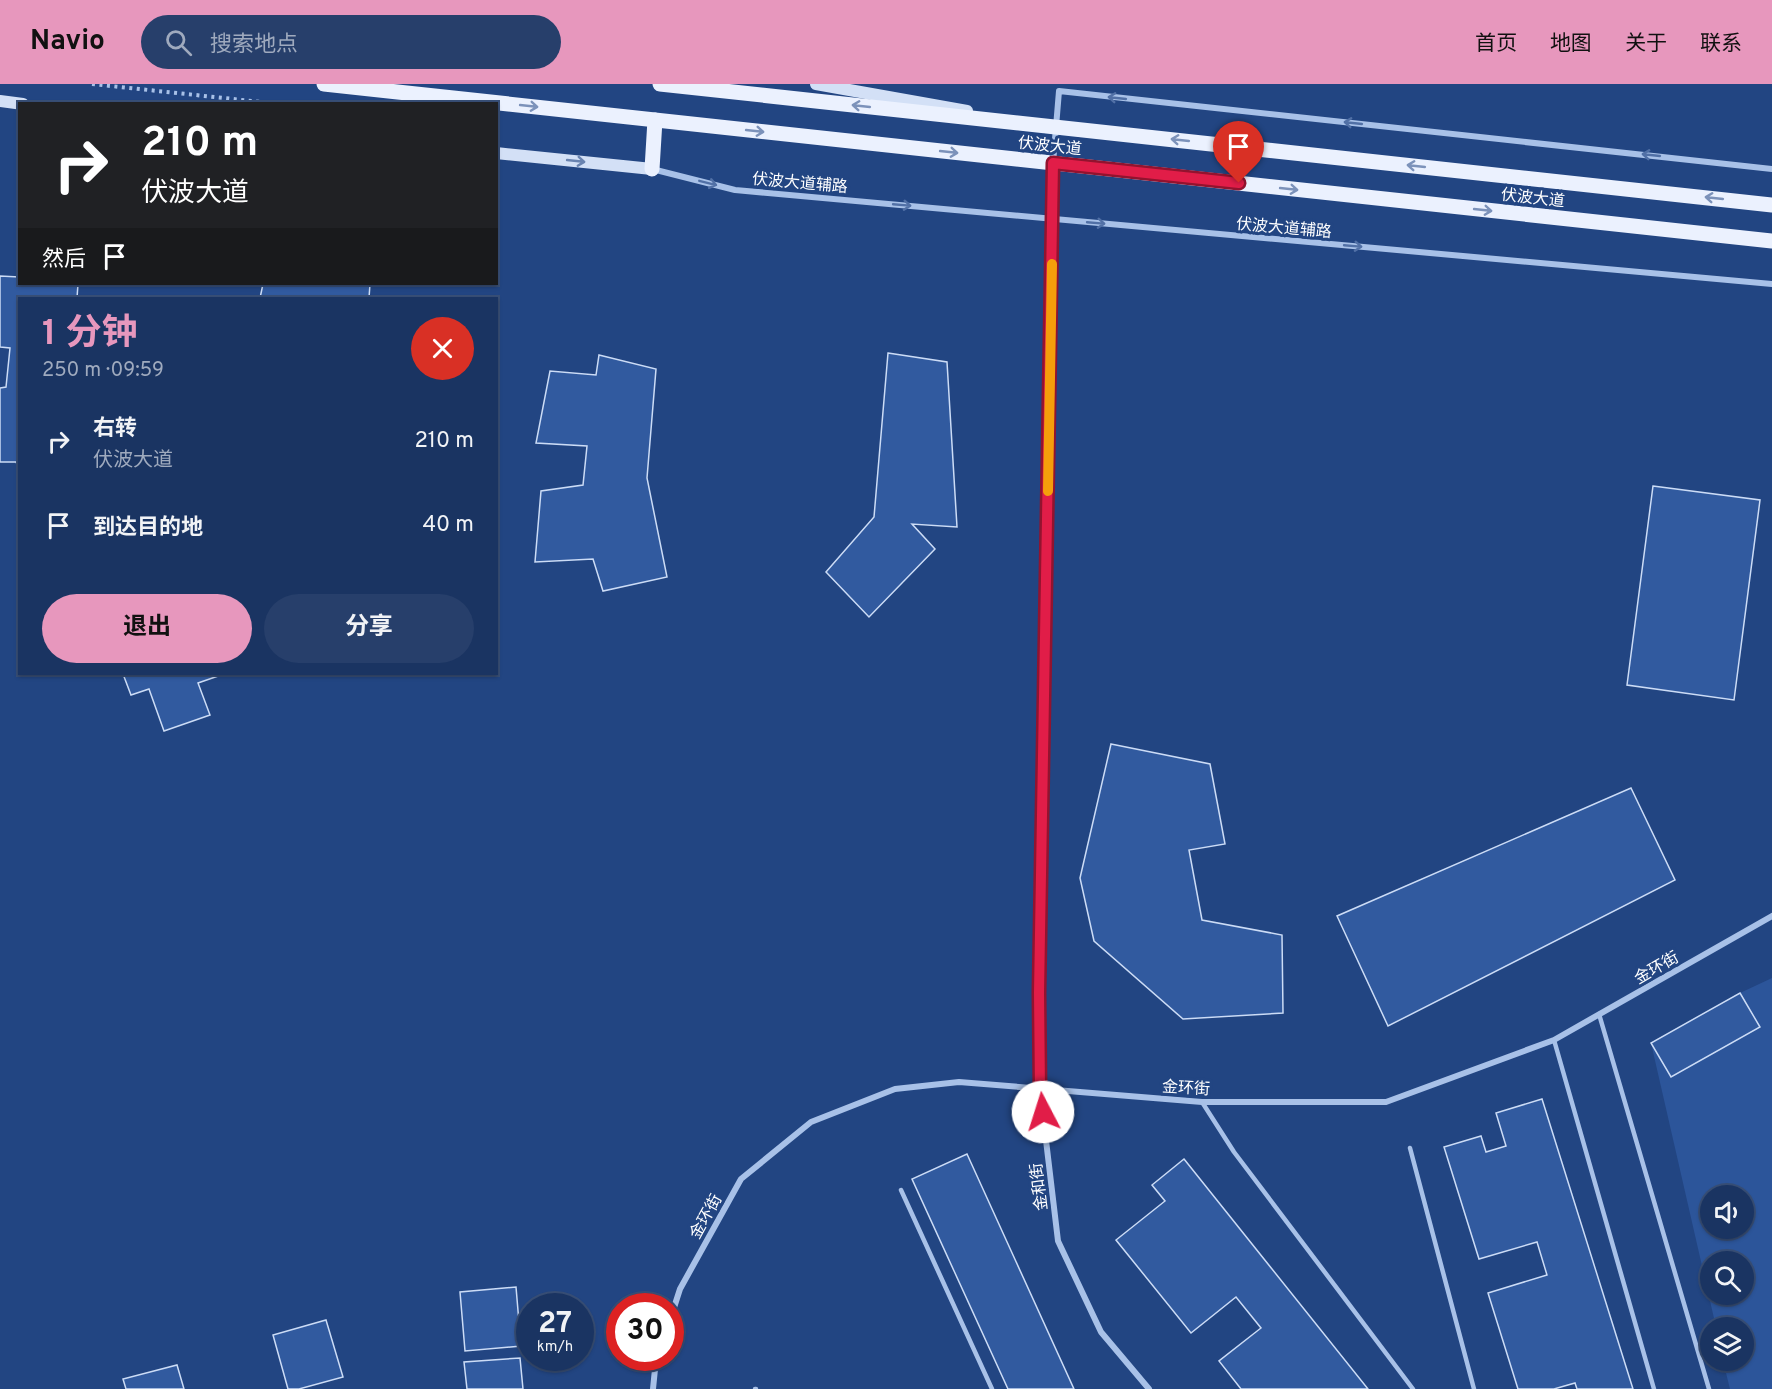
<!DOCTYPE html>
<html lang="zh">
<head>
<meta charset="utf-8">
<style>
  body { margin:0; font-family:Overpass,"Noto Sans SC",sans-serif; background:#273f6b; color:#f1f3f6; height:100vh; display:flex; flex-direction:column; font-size:22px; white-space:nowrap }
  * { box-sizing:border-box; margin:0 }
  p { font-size:20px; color:#9faabe }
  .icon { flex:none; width:33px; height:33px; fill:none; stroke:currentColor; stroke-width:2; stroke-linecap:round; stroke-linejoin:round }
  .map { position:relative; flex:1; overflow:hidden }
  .panel { position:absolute; left:18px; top:213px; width:480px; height:378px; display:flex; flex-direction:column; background:#1a3462; border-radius:0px; box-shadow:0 2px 4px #0004,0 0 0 2px #384f77 }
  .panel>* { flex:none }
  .guide { position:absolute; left:18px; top:18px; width:480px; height:183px; border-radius:0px; box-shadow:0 2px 4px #0004,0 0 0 2px #384f77; background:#202124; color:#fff; overflow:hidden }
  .tools { position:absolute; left:1700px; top:1101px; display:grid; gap:12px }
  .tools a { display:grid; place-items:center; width:54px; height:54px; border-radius:50%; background:#1a3462; box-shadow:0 2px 4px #0004,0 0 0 2px #384f77; font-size:30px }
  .speed { position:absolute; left:516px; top:1209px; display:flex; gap:12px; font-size:30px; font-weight:700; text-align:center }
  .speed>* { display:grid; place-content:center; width:78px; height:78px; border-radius:50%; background:#1a3462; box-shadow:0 2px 4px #0004,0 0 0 2px #384f77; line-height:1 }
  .speed small { font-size:15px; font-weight:400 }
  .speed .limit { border:9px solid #d22; background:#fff; color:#111 }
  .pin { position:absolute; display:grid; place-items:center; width:51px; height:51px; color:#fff; margin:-62px -26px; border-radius:50% 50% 50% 0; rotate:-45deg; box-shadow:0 0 6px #0007 }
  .pin .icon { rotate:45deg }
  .me { position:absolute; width:66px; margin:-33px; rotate:355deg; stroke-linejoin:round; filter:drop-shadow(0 0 4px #0008) }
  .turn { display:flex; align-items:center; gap:21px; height:126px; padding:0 24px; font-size:27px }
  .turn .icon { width:78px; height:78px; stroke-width:2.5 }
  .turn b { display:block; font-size:42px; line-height:51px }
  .then { display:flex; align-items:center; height:57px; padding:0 24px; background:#0003; gap:12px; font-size:22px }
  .round { display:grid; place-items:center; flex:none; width:63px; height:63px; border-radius:32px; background:#273f6b }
  .overview { display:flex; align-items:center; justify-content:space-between; height:102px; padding:0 24px }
  h1 { font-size:36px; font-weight:700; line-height:45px; color:#e797bd }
  .button { display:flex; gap:12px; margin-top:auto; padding:12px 24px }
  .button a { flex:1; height:69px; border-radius:36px; background:#e797bd; color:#111; font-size:24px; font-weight:700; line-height:69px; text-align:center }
  .button a+a { background:#273f6b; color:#f1f3f6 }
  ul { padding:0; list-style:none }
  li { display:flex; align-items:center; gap:18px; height:84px; padding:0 24px }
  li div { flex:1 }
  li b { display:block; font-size:22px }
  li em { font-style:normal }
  header { display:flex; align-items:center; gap:36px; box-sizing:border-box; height:84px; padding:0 30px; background:#e797bd; color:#111 }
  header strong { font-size:28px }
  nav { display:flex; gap:33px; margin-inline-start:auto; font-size:21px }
  .search { width:420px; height:54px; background:#273f6b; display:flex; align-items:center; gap:15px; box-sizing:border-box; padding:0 21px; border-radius:33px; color:#9faabe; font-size:22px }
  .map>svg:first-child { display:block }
  .green { fill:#2c559a; fill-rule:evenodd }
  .building { fill:#315a9f; stroke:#ccdcf6; stroke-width:1.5 }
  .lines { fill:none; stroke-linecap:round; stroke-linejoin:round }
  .path { stroke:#a8c1e8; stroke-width:4; stroke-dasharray:3 4.5; stroke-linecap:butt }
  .lane { stroke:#a8c1e8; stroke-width:4.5 }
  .street { stroke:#a8c1e8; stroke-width:6 }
  .secondary { stroke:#d3e0f6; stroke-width:12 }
  .primary { stroke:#ebf1fe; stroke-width:15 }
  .oneway { stroke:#5170a6 }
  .oneway2 { stroke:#7c92ba }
  .oneway3 { stroke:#6983b0 }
  .route-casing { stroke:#92132f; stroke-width:15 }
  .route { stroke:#e11d48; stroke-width:10 }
  .slow { stroke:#f59e0b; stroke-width:10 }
  .labels { text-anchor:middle; stroke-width:6; stroke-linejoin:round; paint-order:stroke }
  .street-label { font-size:16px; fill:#fff; stroke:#224582 }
</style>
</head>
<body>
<header>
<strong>Navio</strong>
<div class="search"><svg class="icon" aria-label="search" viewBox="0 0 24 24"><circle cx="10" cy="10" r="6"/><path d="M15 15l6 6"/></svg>搜索地点</div>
<nav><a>首页</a><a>地图</a><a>关于</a><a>联系</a></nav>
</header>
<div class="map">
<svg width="1772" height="1305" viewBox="0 0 1772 1305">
  <rect width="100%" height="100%" fill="#224582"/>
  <path class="green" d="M1772 894V1305H1730L1723 1277 1743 1276V1244L1716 1243 1651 959 1740 909ZM1710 1112H1743V1144H1710ZM1710 1178H1743V1210H1710Z"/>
  <g class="building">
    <path d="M20 191V200H78L77 214H20V387L16 378H0V304L6 303 10 264 0 263V192L19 193Z"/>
    <path d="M263 200H370L369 214H260Z"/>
    <path d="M888 269 947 278 957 443 912 440 935 465 869 533 826 488 874 433Z"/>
    <path d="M599 271 656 285 647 394 667 493 603 507 593 475 535 478 541 407 583 401 587 362 536 359 550 287 596 291Z"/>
    <path d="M1653 402 1760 416 1734 616 1627 601Z"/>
    <path d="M123 590H224L198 599 210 631 164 647 149 605 131 611Z"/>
    <path d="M1111 660 1210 680 1225 760 1189 766 1202 836 1282 851 1283 929 1183 935 1094 857 1080 794Z"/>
    <path d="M1631 704 1675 796 1388 942 1337 832Z"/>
    <path d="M1740 909 1760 943 1671 993 1651 959Z"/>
    <path d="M1542 1015 1633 1305H1577L1575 1299 1554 1305H1518L1488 1209 1547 1191 1537 1158 1479 1175 1444 1063 1481 1052 1486 1068 1506 1062 1496 1029Z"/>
    <path d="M967 1070 1074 1305H1008L912 1095Z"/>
    <path d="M1184 1075 1368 1305H1241L1219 1277 1261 1244 1236 1213 1191 1249 1116 1156 1165 1117 1152 1101Z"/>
    <path d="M516 1203 521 1262 465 1267 460 1208Z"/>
    <path d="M326 1236 343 1293 299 1305H288L273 1251Z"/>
    <path d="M520 1274 523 1305H467L464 1278Z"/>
    <path d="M177 1281 184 1305H126L123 1295Z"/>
  </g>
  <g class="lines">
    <path class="path" d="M92 0 280 20"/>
    <g class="lane">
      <path d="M1599 930 1709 1305"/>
      <path d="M1554 956 1654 1305"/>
      <path d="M1202 1018 1234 1068 1413 1305"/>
      <path d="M1410 1064 1474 1305"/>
      <path d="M901 1106 992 1305"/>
      <path d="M755 1305H756"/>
    </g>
    <g class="street">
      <path d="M652 85 735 106 1772 200"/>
      <path d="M670 1236 680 1205 741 1095 811 1038 895 1005 959 998 1202 1018H1386L1554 956 1772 832"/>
      <path d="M653 1305 655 1285 658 1274"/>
      <path d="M1149 1305 1101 1248 1058 1157 1040 1006 1039 909 1053 79 1059 7 1772 85"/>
    </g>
    <g class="secondary">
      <path d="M816 0 967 27"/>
      <path d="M0 17 23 20"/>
      <path d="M496 69 652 85"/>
    </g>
    <g class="primary">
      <path d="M324 0 1772 157"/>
      <path d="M660 0 1772 121"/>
      <path d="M652 85 655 36"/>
    </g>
  </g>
  <defs><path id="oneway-shaft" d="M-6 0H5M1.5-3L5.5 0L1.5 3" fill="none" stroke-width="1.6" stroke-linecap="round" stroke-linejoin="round" transform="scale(1.5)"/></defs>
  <g class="oneway">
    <use href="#oneway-shaft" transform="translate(1117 14) rotate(-174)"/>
    <use href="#oneway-shaft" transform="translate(1353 39) rotate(-174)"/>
    <use href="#oneway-shaft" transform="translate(1651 71) rotate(-174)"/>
    <use href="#oneway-shaft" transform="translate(708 99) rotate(14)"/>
    <use href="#oneway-shaft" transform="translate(902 121) rotate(5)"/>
    <use href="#oneway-shaft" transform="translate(1096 139) rotate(5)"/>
    <use href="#oneway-shaft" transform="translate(1353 162) rotate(5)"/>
  </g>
  <g class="oneway2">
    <use href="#oneway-shaft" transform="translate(529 22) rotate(6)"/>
    <use href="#oneway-shaft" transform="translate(861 22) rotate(-174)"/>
    <use href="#oneway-shaft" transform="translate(755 47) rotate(6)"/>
    <use href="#oneway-shaft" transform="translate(1180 56) rotate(-174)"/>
    <use href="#oneway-shaft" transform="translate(949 68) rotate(6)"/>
    <use href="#oneway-shaft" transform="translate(1416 82) rotate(-174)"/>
    <use href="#oneway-shaft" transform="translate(1289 105) rotate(6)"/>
    <use href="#oneway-shaft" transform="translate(1714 114) rotate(-174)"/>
    <use href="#oneway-shaft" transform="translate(1483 126) rotate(6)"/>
  </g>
  <use class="oneway3" href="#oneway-shaft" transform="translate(576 77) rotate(6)"/>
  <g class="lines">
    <defs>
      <path id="route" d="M1043 1028 1040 1006 1039 909 1053 79 1239 99"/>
    </defs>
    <use href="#route" class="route-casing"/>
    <use href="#route" class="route"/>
    <path class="slow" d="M1048 407 1052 180"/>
  </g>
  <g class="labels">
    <g class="street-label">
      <text transform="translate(1050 61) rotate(6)" y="6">伏波大道</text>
      <text transform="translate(800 98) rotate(5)" y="6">伏波大道辅路</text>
      <text transform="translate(1533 113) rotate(6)" y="6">伏波大道</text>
      <text transform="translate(1284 143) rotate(5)" y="6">伏波大道辅路</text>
      <text transform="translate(1656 883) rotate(-30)" y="6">金环街</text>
      <text transform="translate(1186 1003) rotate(3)" y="6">金环街</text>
      <text transform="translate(1038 1103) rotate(-97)" y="6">金和街</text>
      <text transform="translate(705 1132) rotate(-61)" y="6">金环街</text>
    </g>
  </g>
</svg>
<div class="tools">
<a><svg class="icon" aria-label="sound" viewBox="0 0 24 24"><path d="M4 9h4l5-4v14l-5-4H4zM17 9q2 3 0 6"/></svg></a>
<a><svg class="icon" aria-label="search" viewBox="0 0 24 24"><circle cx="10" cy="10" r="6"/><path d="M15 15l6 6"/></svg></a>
<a><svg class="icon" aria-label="layers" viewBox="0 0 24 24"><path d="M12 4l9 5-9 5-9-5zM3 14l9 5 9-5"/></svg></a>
</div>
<div class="speed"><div>27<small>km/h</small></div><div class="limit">30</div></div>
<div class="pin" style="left:1239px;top:99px;background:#d93025"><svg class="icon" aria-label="arrive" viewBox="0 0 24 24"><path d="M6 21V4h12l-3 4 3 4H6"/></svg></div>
<svg class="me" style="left:1043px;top:1028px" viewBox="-20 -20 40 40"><circle r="19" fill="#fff"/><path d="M0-13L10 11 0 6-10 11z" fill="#e11d48"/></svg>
<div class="guide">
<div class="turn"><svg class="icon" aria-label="right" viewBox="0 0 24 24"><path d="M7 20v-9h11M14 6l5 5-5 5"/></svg><div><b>210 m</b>伏波大道</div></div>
<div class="then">然后<svg class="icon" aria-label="arrive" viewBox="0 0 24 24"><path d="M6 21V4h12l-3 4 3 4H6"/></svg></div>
</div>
<section class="panel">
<div class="overview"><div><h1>1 分钟</h1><p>250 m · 09:59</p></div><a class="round" style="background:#d93025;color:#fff"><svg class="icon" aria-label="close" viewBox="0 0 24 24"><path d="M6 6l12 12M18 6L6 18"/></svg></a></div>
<ul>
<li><svg class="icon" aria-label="right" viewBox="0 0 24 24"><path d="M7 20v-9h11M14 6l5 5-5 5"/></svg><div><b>右转</b><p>伏波大道</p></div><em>210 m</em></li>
<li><svg class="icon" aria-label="arrive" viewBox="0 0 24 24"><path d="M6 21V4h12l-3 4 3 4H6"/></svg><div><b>到达目的地</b></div><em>40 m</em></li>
</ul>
<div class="button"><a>退出</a><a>分享</a></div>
</section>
</div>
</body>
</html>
